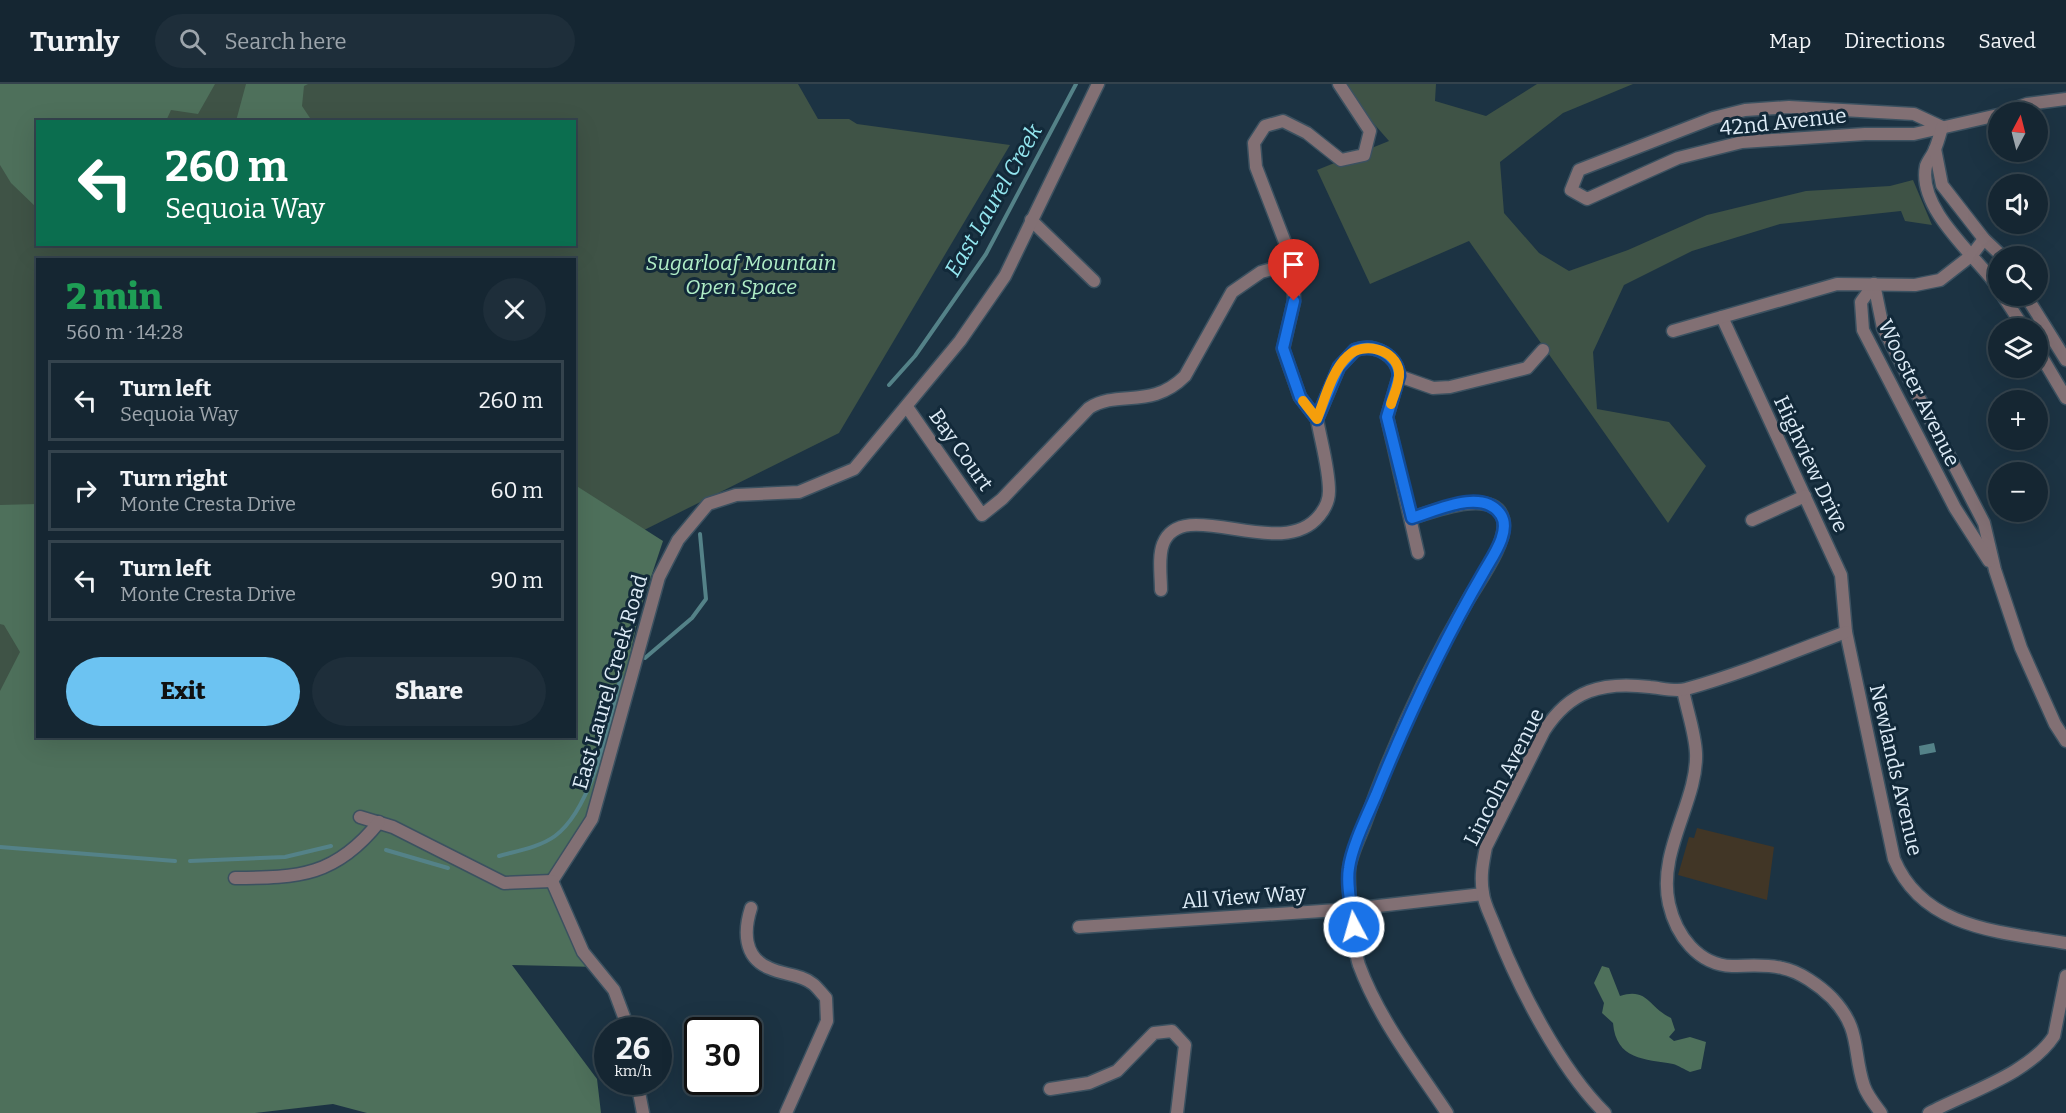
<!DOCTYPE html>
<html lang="en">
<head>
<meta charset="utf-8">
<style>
  body { margin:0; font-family:Bitter,serif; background:#1e2e3a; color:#f1f3f6; height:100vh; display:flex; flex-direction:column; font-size:22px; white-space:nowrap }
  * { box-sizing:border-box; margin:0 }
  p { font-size:20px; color:#9da5ac }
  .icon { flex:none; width:33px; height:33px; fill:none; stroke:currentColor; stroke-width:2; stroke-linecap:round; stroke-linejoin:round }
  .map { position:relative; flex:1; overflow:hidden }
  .details { position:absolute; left:36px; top:174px; width:540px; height:480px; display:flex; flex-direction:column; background:#152632; border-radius:0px; box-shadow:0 6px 24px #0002,0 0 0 2px #34434d }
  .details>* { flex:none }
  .hud { position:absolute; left:36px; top:36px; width:540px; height:126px; border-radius:0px; box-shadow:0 6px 24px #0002,0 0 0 2px #34434d; background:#0b6e4f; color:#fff; overflow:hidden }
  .needle { width:39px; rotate:7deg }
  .controls { position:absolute; left:1988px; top:18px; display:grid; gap:12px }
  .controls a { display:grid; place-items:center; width:60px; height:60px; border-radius:50%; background:#152632; box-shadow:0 6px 24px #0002,0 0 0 2px #34434d; font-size:30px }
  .speed { position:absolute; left:594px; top:933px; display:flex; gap:12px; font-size:30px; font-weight:700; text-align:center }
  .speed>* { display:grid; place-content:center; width:78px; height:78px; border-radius:50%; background:#152632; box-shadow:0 6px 24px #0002,0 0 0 2px #34434d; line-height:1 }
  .speed small { font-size:15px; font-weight:400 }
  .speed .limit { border:3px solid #111; border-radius:9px; background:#fff; color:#111 }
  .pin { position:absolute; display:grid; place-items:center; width:51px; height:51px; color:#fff; margin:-62px -26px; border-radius:50% 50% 50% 0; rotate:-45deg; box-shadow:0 0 6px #0007 }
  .pin .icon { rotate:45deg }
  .me { position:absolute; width:66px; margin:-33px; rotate:354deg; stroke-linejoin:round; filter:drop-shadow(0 0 4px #0008) }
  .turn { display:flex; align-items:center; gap:21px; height:126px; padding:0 30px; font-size:27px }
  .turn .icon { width:78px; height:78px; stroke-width:2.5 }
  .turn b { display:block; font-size:42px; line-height:51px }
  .round { display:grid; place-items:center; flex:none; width:63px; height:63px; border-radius:32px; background:#1e2e3a }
  .summary { display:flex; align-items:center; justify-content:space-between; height:102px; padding:0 30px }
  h1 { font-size:36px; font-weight:800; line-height:45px; color:#1e9e55 }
  .action { display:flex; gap:12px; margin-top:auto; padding:12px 30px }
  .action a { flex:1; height:69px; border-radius:36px; background:#6cc3f2; color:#111; font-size:24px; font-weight:800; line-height:69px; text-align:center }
  .action a+a { background:#1e2e3a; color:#f1f3f6 }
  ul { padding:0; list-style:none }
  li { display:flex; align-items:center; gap:18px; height:81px; margin:0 12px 9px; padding:0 18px; border:3px solid #34434d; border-radius:0px }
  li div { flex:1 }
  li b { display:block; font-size:22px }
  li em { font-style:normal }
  header { display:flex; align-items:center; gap:36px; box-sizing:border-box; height:84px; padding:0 30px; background:#152632; border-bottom:2px solid #34434d }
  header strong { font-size:28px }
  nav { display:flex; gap:33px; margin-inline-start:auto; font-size:21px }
  .search { width:420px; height:54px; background:#1e2e3a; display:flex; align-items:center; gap:15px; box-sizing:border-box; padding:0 21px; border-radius:33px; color:#9da5ac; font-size:22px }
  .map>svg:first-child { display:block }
  .industrial { fill:#413626 }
  .green { fill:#3f5346; fill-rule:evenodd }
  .forest { fill:#4e705b }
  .water { fill:#548288 }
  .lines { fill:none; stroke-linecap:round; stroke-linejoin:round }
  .stream { stroke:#548288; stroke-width:4 }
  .street-casing { stroke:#3b5160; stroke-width:15 }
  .street { stroke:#827074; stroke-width:12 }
  .route-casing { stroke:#114b97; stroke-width:15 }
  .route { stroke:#1a73e8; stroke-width:10 }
  .slow { stroke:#f59e0b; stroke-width:10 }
  .labels { text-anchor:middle; stroke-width:6; stroke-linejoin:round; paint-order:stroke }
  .street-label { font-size:21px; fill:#deecf7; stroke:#122939 }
  .park-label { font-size:21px; font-style:italic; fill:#b0eec7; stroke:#122939 }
  .water-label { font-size:22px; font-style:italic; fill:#94e7f0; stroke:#122939 }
</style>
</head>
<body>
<header>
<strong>Turnly</strong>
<div class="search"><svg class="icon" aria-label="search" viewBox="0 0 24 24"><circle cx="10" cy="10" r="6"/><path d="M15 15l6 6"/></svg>Search here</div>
<nav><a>Map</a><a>Directions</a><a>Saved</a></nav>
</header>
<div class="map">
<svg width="2066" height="1029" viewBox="0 0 2066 1029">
  <rect width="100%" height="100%" fill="#1c3343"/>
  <path class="industrial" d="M1697 744 1774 763 1767 816 1678 791 1689 753 1694 754Z"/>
  <g class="green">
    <path d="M0 0H798L818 35H849L857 40 1010 61 839 349 608 464 575 536 574 176H38V652L0 700ZM38 38H574V160H38Z"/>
    <path d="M1339 0H1436L1435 17 1486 32 1537 0H1633L1563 29 1500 78 1504 129 1539 169 1569 187 1628 166 1707 131 1806 107 1890 102 1913 96 1932 141 1905 137 1901 127 1780 140 1692 167 1624 201 1593 268 1597 325 1669 338 1706 382 1668 439 1469 157 1370 200 1317 86 1389 57Z"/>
  </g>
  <g class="forest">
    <path d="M0 0H215L198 30 171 26 166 37 38 38 37 124 11 99 0 81Z"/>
    <path d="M246 0H308L304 2 302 22 312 37H236Z"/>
    <path d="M575 401 663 457 639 529 595 736 558 798 576 846 598 883 512 881 597 995 601 1029H367L333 1020 255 1029H0V607L20 568 4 541 0 540V421L37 420 38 652H574Z"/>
    <path d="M1602 882 1609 884 1620 912C1648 903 1649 924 1671 934L1675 946 1669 953 1674 957 1690 953 1706 958 1701 985 1690 988C1685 986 1678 981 1673 980 1645 975 1616 976 1613 939L1602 929 1604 919 1594 899Z"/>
  </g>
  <path class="water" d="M1934 659 1936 668 1920 671 1919 662Z"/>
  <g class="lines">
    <g class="stream">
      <path d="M889 301 915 272 986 170 1076 0"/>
      <path d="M645 574 692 534 706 515 700 450"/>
      <path d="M0 763 175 777"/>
      <path d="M386 766 448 784"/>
      <path d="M499 772C517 767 540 763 555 752 594 723 609 637 621 592"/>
      <path d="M190 777 285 773 331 762"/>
    </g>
    <defs>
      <g id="street">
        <path d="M1339 0 1370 47 1364 71 1341 76 1307 49 1283 37 1265 42 1254 59 1256 83 1293 179 1294 217 1283 265 1300 313 1317 335 1339 283 1355 266C1374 259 1398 271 1399 292L1387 333 1418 469"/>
        <path d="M2005 28 2027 20 2066 15"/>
        <path d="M1942 43 1914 30 1789 23 1745 26 1713 34 1579 86 1571 106 1587 115 1678 74 1742 58 1865 50H1914L1998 31"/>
        <path d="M1942 43C1940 50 1938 58 1935 65 1933 71 1928 76 1926 82 1917 125 1976 172 1998 203"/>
        <path d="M1935 65 1942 101 1984 155 2002 172"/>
        <path d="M1031 136 1094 197"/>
        <path d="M1874 200 1883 244 1984 439 1995 486 2021 564 2055 640 2066 657"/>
        <path d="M1874 200 1861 218 1863 246 1955 424 1989 477"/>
        <path d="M2003 212 2024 244"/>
        <path d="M2026 212 2066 276"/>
        <path d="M1722 233 1841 491 1846 548 1894 775C1923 845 2001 848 2066 859"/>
        <path d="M1673 247 1837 200 1915 201 1940 196 1972 171 1984 155"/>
        <path d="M2037 265 2066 314"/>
        <path d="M1399 292 1433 304 1450 303 1527 284 1543 266"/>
        <path d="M907 323 982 431 1002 415 1089 324C1119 305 1151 326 1185 292L1232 208 1261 188 1293 179"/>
        <path d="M1412 434C1431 428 1495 403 1503 435 1509 457 1479 497 1468 516 1427 586 1392 663 1365 739 1360 753 1350 771 1349 786 1348 806 1353 862 1359 881 1379 935 1415 981 1447 1029"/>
        <path d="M1752 436 1805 412"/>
        <path d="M1161 506C1161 492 1158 473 1163 460 1182 410 1281 479 1319 432 1325 425 1329 417 1329 407 1329 384 1321 358 1317 335"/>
        <path d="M1683 606C1687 627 1695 648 1696 669 1698 717 1657 767 1669 820 1676 851 1698 881 1732 882 1749 882 1765 880 1782 884 1799 887 1820 902 1832 914 1862 946 1852 966 1864 1002 1867 1011 1875 1021 1881 1029"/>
        <path d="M360 733 393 743 504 799 552 797"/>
        <path d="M235 794C299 794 336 792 379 738"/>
        <path d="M552 797 592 735 659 493 678 456 708 420 736 411 799 408 854 385 960 257 1005 192 1098 0"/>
        <path d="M552 797 583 868 614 906 629 946"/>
        <path d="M751 824C744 846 743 873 769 884 783 891 801 890 813 900 818 904 822 910 826 914L827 937 786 1029"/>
        <path d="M1079 843 1352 825 1483 810"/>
        <path d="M637 998 643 1029"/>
        <path d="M1050 1005 1089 999 1117 987 1154 949 1172 947 1185 961 1177 1029"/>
        <path d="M1605 1029C1560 985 1518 902 1495 843 1491 832 1484 820 1483 809 1480 793 1483 778 1486 763L1544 647C1570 606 1603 597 1650 603 1661 604 1676 608 1686 605 1740 590 1793 568 1846 548"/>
        <path d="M1929 1029C1968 1008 2029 990 2054 952L2066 892"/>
      </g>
    </defs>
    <use href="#street" class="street-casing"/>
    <use href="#street" class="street"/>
  </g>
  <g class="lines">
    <defs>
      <path id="route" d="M1294 217 1283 264 1300 313 1317 335 1339 283 1355 266C1374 259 1398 271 1399 292L1387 333 1412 434C1435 427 1483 403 1501 431 1511 447 1493 472 1485 486 1443 558 1407 634 1376 711 1367 732 1352 762 1349 784 1346 802 1352 825 1354 843"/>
    </defs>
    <use href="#route" class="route-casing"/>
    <use href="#route" class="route"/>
    <path class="slow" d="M1303 317 1317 335C1325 315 1332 286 1348 272 1363 257 1396 265 1399 288 1400 299 1394 310 1391 320"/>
  </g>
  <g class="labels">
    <g class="street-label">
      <text transform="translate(1783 38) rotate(-6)" y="7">42nd Avenue</text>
      <text transform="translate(1919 309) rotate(64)" y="7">Wooster Avenue</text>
      <text transform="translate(961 366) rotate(55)" y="7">Bay Court</text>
      <text transform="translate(1811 380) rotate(65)" y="7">Highview Drive</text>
      <text transform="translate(610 598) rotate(-74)" y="7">East Laurel Creek Road</text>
      <text transform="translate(1896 686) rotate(77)" y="7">Newlands Avenue</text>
      <text transform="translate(1504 693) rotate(-63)" y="7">Lincoln Avenue</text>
      <text transform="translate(1244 813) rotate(-4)" y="7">All View Way</text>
    </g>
    <g class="park-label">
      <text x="741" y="186">Sugarloaf Mountain<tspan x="741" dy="24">Open Space</tspan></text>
    </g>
    <g class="water-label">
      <text transform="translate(993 116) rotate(-60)" y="8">East Laurel Creek</text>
    </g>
  </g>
</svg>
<div class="controls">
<a><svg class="needle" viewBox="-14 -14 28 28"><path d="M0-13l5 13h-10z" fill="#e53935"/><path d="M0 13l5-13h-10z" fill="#9da5ac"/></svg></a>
<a><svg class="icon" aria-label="sound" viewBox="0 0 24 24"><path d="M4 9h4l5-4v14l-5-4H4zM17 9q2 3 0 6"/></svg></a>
<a><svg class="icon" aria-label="search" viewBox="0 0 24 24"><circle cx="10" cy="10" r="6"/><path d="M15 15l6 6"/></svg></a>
<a><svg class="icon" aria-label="layers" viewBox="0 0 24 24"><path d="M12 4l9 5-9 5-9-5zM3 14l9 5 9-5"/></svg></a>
<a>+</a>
<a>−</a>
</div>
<div class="speed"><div>26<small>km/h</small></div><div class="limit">30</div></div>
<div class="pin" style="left:1294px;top:217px;background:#d93025"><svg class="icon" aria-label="arrive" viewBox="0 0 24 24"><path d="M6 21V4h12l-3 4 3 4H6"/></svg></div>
<svg class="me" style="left:1354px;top:843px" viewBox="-20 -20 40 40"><circle r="17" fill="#1a73e8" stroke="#fff" stroke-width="3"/><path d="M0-11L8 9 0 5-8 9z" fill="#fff"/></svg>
<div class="hud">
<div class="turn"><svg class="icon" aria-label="left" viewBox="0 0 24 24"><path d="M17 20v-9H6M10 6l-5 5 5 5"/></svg><div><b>260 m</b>Sequoia Way</div></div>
</div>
<section class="details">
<div class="summary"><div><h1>2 min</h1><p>560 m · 14:28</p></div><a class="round"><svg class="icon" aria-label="close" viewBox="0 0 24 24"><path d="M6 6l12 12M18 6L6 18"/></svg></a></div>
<ul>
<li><svg class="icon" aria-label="left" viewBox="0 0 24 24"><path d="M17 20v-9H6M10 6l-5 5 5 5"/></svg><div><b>Turn left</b><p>Sequoia Way</p></div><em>260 m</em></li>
<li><svg class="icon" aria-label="right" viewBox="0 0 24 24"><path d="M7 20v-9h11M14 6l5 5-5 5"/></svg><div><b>Turn right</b><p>Monte Cresta Drive</p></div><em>60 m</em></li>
<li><svg class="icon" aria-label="left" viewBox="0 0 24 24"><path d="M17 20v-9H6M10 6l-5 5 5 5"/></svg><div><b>Turn left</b><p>Monte Cresta Drive</p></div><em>90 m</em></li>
</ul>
<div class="action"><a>Exit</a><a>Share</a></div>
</section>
</div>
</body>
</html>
